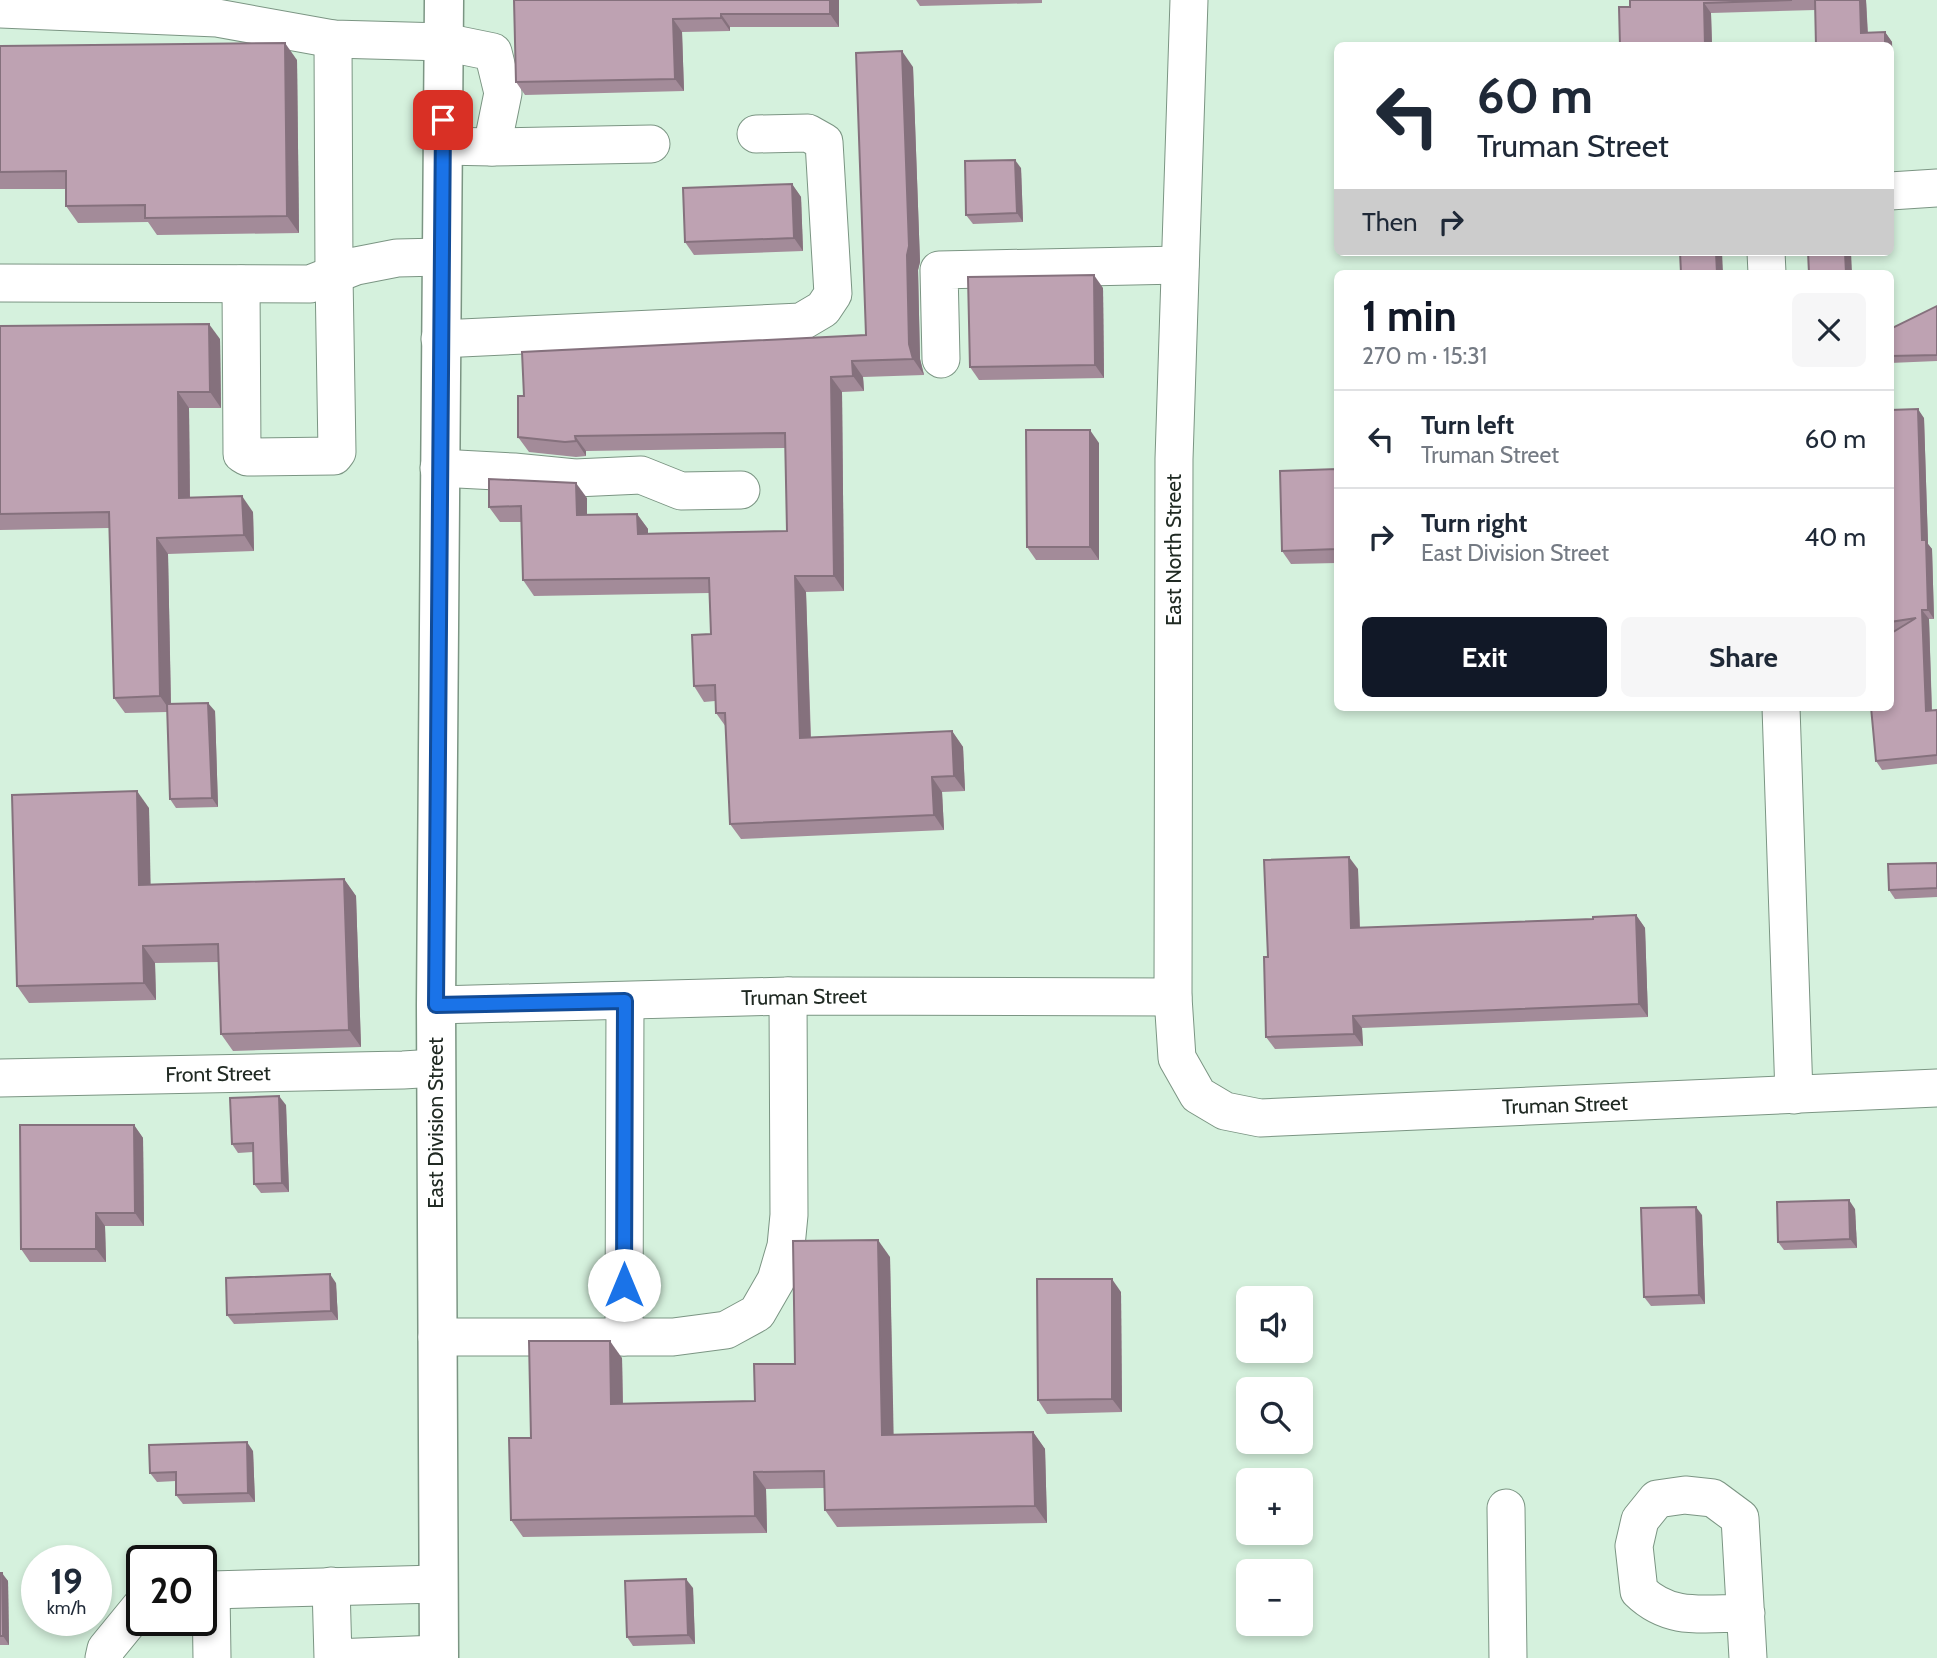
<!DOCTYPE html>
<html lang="en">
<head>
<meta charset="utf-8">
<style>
  body { margin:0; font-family:Cabin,sans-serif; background:#f6f6f7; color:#1f2937; height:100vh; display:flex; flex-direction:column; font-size:26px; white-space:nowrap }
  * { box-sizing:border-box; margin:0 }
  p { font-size:23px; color:#747a83 }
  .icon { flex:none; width:38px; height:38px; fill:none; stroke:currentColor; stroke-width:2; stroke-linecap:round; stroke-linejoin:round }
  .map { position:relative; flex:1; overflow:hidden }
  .side { position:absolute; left:1334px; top:270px; width:560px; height:441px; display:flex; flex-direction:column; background:#fff; border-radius:10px; box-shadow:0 4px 10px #0003 }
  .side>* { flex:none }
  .top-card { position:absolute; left:1334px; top:42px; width:560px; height:214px; border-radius:10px; box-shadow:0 4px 10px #0003; background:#fff; color:#1f2937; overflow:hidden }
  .tools { position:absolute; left:1236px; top:1286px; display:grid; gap:14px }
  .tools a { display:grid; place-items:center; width:77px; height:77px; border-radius:10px; background:#fff; box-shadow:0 4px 10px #0003; font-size:35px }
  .speed { position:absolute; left:21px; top:1545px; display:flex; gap:14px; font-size:35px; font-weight:700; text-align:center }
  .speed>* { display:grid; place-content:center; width:91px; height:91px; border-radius:50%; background:#fff; box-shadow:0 4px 10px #0003; line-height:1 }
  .speed small { font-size:18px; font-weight:400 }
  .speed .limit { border:4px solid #111; border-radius:10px; background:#fff; color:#111 }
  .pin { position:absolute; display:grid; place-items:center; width:60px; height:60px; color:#fff; margin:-30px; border-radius:14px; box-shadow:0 4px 10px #0006 }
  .me { position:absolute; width:77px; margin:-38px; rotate:0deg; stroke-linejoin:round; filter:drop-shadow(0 0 5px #0008) }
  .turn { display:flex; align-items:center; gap:24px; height:147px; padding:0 28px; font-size:32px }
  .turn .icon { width:91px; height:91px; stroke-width:2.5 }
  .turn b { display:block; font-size:49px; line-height:60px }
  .then { display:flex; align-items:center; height:66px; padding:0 28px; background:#0003; gap:14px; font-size:26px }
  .round { display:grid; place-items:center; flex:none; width:74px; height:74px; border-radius:10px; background:#f6f6f7 }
  .head { display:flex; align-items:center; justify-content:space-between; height:119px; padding:0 28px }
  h1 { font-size:42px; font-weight:800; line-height:52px; color:#111827 }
  .cta { display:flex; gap:14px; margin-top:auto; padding:14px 28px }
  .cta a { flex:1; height:80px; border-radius:10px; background:#111827; color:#fff; font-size:28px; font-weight:800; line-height:80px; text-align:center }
  .cta a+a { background:#f6f6f7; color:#1f2937 }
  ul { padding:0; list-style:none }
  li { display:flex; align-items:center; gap:21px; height:98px; padding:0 28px; border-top:2px solid #e0e1e3 }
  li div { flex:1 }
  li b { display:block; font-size:26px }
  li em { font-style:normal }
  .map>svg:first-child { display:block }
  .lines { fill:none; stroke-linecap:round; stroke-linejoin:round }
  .minor-casing { stroke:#7b9583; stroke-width:39 }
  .major-casing { stroke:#7b9583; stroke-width:41 }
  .minor { stroke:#fff; stroke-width:37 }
  .major { stroke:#fff; stroke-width:38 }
  .wall { fill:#a38b99 }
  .shaded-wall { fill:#85717d }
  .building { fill:#bea2b2; stroke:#85717d; stroke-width:2 }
  .route-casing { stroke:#114b97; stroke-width:18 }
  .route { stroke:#1a73e8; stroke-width:12 }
  .labels { text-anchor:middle; stroke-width:5; stroke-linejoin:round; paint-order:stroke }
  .street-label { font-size:21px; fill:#202a23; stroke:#fff }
</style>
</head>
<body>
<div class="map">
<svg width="1937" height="1658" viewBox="0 0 1937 1658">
  <rect width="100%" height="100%" fill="#d5f1dd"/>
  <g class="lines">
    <defs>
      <g id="minor">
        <path d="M1189 0 1174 459 1173 997 1177 1058 1198 1095 1225 1111 1260 1118 1937 1088"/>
        <path d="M0 9 217 18 333 39 444 42 493 52 503 93 492 147 443 146"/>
        <path d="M492 147 651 144"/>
        <path d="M1890 191 1937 188"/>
        <path d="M1766 252 1767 273"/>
        <path d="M0 283 310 284 356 266 397 258 441 257"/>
        <path d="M241 284 242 454 247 457 334 456 337 452 334 275 333 39"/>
        <path d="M440 339 801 322 823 309 833 294 824 142 808 133 756 134"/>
        <path d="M941 359 939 270 1180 265"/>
        <path d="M439 468 514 472 575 478 641 475 681 491 741 490"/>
        <path d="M1781 707 1794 1095"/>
        <path d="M436 1005 788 996 1173 997"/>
        <path d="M0 1078 403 1070 436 1068"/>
        <path d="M437 1337H673L726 1330 757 1313 776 1280 786 1246 789 1215 788 996"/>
        <path d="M624 1337 625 1001"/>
        <path d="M1506 1508 1508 1658"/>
        <path d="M331 1586 333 1658 439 1654"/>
        <path d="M1746 1613C1705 1613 1671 1622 1639 1591L1634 1546 1640 1520 1657 1499 1685 1495 1713 1498 1740 1518 1748 1658"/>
        <path d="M104 1658 106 1649 142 1605"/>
        <path d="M212 1658 211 1590 438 1584"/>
      </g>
      <path id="major" d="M439 1658 436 1005 444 0"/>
    </defs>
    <use href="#minor" class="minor-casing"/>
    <use href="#major" class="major-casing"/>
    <use href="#minor" class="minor"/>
    <use href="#major" class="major"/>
  </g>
  <g class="wall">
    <path d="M514 0H839V27H730V31L682 32 684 91 525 95 516 82Z"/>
    <path d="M916 0H1042V3L920 6Z"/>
    <path d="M1630 0H1866L1868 33 1885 32 1892 42 1894 136 1890 137V46L1815 10 1711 13 1712 46H1620L1630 7Z"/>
    <path d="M0 46 297 60 299 233 157 235 148 222 78 223 66 206V189H0Z"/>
    <path d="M913 67 920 262 918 270 920 359 924 375 863 377 864 391 842 392 844 591 806 592 811 737 952 731 963 747 965 791 942 792 944 830 741 839 730 824 726 727 716 713 715 701 704 702 694 686 711 634 709 593 534 596 523 580 522 522H500L489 507 587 498V515L637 514 648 529V533L787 531 785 448 586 451V456L576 457 529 452 518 437 524 396 866 335Z"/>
    <path d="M1021 168 1023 222 973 224 966 215Z"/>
    <path d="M792 184 801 197 803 251 694 255 685 242Z"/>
    <path d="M1103 288 1104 378 979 380 970 367Z"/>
    <path d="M1937 306V361L1890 363V329Z"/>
    <path d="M0 326 220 339 221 408H189L190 498 253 512 254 551 168 554 171 704 215 711 218 807 176 808 170 799 167 712 125 713 114 698 109 528 0 530Z"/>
    <path d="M1890 410 1924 418 1928 544 1932 549 1934 619H1929L1932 710H1937V764L1882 770 1876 761 1896 631 1890 632Z"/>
    <path d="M1099 443V560H1036L1027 547Z"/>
    <path d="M1337 469V563L1291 564 1282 551Z"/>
    <path d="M149 808 150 884 344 879 356 896 361 1047 233 1051 221 1034 218 962 155 963 156 1000 29 1003 17 986Z"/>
    <path d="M1937 863V897L1895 899 1889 890Z"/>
    <path d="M1358 869 1360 928 1593 919 1636 915 1645 928 1648 1017 1362 1028 1363 1046 1275 1049 1266 1037 1268 957Z"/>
    <path d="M286 1105 289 1192 261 1193 254 1184 253 1152 238 1153 232 1144Z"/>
    <path d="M134 1125 143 1138 144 1226H105L106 1262H30L21 1249Z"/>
    <path d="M1855 1209 1857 1248 1784 1250 1778 1242Z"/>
    <path d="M1702 1215 1705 1304 1651 1306 1644 1297Z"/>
    <path d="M890 1257 893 1434 1033 1432 1045 1449 1047 1523 837 1527 825 1510 824 1488 766 1489 767 1533 523 1537 511 1520 531 1438 622 1358 623 1404 755 1401 795 1364Z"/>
    <path d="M336 1283 338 1320 234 1324 227 1315Z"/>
    <path d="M1121 1292 1122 1412 1047 1414 1038 1400Z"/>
    <path d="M253 1451 255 1502 183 1504 176 1495V1481L157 1482 150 1473Z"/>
    <path d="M0 1573 8 1581 9 1645H0Z"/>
    <path d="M693 1588 695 1644 633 1646 627 1637Z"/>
  </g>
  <g class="shaded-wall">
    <path d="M830 0H839V27L830 14Z"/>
    <path d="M1860 0H1866L1868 43 1861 33Z"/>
    <path d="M1704 3 1711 13 1712 46H1705Z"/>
    <path d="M721 14 730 27V31L721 18Z"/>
    <path d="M673 19 682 32 684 91 675 79Z"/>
    <path d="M1885 32 1892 42 1894 136 1890 131V46H1885Z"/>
    <path d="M285 43 297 60 299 233 287 216Z"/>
    <path d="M902 51 913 67 920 262 918 270 920 359 924 375 913 359 909 344Z"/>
    <path d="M1015 160 1021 168 1023 222 1017 213Z"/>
    <path d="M792 184 801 197 803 251 794 238Z"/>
    <path d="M1716 252H1722L1723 273H1717Z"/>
    <path d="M1845 252H1851L1852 273H1846Z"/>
    <path d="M1094 275 1103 288 1104 378 1095 365Z"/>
    <path d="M209 324 220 339 221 408 210 392Z"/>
    <path d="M852 361 863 377 864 391 853 376Z"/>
    <path d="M831 377 842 392 844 591 834 576Z"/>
    <path d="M178 392 189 408 190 514 179 498Z"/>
    <path d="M1918 409 1924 418 1928 544 1932 549 1934 619 1928 610 1922 540Z"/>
    <path d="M1090 430 1099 443V560L1090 547Z"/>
    <path d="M575 436 586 451V456L576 441Z"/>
    <path d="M576 483 587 498V530L577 515Z"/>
    <path d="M242 496 253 512 254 551 244 535Z"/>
    <path d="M637 514 648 529V549L638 534Z"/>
    <path d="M157 538 168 554 171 712 160 696Z"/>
    <path d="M795 576 806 592 811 753 800 738Z"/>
    <path d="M1922 610 1929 619 1932 720 1926 711Z"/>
    <path d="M208 703 215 711 218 807 212 798Z"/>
    <path d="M952 731 963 747 965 791 954 776Z"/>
    <path d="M932 777 942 792 944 830 934 815Z"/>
    <path d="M137 791 149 808 151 902 139 885Z"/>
    <path d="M1349 857 1358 869 1360 940 1351 928Z"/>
    <path d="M344 879 356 896 361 1047 349 1030Z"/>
    <path d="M1636 915 1645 928 1648 1017 1639 1004Z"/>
    <path d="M143 946 155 963 156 1000 144 983Z"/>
    <path d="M1353 1016 1362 1028 1363 1046 1354 1034Z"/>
    <path d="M279 1096 286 1105 289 1192 282 1183Z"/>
    <path d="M134 1125 143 1138 144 1226 135 1213Z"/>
    <path d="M1849 1200 1855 1209 1857 1248 1850 1239Z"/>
    <path d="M1696 1207 1702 1215 1705 1304 1699 1295Z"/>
    <path d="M96 1213 105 1226 106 1262 96 1249Z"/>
    <path d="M878 1240 890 1257 894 1452 882 1435Z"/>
    <path d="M330 1274 336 1283 338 1320 331 1311Z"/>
    <path d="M1112 1279 1121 1292 1122 1412 1112 1399Z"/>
    <path d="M610 1341 622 1358 623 1421 611 1404Z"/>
    <path d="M1033 1432 1045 1449 1047 1523 1035 1506Z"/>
    <path d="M247 1442 253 1451 255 1502 248 1493Z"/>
    <path d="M754 1472 766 1489 767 1533 755 1516Z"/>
    <path d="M2 1573 8 1581 9 1645 3 1636Z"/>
    <path d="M686 1579 693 1588 695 1644 688 1635Z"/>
  </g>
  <g class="building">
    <path d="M514 0H830V14H721V18L673 19 675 79 516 82Z"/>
    <path d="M1630 0H1792L1704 3 1705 46H1620L1619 7H1630Z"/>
    <path d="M1815 0H1860L1861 33 1885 32V46H1816Z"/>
    <path d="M285 43 287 216 145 218V205L66 206V171L0 172V46Z"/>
    <path d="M902 51 909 246 907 255 909 344 913 359 852 361 853 376 831 377 834 576H795L800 738 952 731 954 776 932 777 934 815 730 824 725 713H716L715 685 694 686 692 635 711 634 709 578 523 580 521 506 489 507V479L576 483 577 515 637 514 638 534 787 531 785 433 575 436 576 441 565 442 518 437V396H524L522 352 866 335 856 53Z"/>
    <path d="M1015 160 1017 213 966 215 965 161Z"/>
    <path d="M792 184 794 238 685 242 683 188Z"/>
    <path d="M1680 252H1716L1717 273H1681Z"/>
    <path d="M1808 252H1845L1846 273H1809Z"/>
    <path d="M1094 275 1095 365 970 367 968 277Z"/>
    <path d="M1937 306V355L1890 356V329Z"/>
    <path d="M209 324 210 392H178L179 498 242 496 244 535 157 538 160 696 114 698 109 512 0 514V326Z"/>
    <path d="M1918 409 1922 540H1926L1928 610H1922L1926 711 1937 710V755L1876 761 1871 707H1890V634L1916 618 1890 622V410Z"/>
    <path d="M1026 430H1090V547H1027Z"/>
    <path d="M1337 469V549L1282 551 1280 471Z"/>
    <path d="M208 703 212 798 170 799 167 704Z"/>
    <path d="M137 791 139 885 344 879 349 1030 221 1034 218 944 143 946 144 983 17 986 12 795Z"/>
    <path d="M1349 857 1351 928 1593 919V917L1636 915 1639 1004 1353 1016 1354 1034 1266 1037 1264 957H1268L1264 860Z"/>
    <path d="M1937 863V888L1889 890 1888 864Z"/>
    <path d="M279 1096 282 1183 254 1184 253 1143 232 1144 230 1098Z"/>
    <path d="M20 1125H134L135 1213H96V1249H21Z"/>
    <path d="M1849 1200 1850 1239 1778 1242 1777 1202Z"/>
    <path d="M1696 1207 1699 1295 1644 1297 1641 1208Z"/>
    <path d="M878 1240 882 1435 1033 1432 1035 1506 825 1510 824 1471 754 1472 755 1516 511 1520 509 1438H531L529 1341H610L611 1404 755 1401 754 1364H795L793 1241Z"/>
    <path d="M330 1274 331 1311 227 1315 226 1278Z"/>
    <path d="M1037 1279H1112V1399L1038 1400Z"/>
    <path d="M247 1442 248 1493 176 1495V1472L150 1473 149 1445Z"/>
    <path d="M0 1573H2L3 1636H0Z"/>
    <path d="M686 1579 688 1635 627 1637 625 1581Z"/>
  </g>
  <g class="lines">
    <defs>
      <path id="route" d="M443 120 436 1005 625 1001 624 1285"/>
    </defs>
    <use href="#route" class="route-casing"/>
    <use href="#route" class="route"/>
  </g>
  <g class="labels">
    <g class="street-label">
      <text transform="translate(1174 550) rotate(-90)" y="7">East North Street</text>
      <text transform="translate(804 997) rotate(-1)" y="7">Truman Street</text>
      <text transform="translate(218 1074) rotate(-1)" y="7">Front Street</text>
      <text transform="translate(1565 1105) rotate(-2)" y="7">Truman Street</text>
      <text transform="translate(436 1123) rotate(-90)" y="7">East Division Street</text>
    </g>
  </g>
</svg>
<div class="tools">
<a><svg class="icon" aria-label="sound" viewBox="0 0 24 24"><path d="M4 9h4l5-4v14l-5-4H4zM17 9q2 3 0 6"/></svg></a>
<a><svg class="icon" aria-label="search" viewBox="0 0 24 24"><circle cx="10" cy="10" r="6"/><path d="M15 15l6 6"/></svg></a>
<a>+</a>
<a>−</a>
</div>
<div class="speed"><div>19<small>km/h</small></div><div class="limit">20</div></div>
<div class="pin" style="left:443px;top:120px;background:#d93025"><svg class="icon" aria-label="arrive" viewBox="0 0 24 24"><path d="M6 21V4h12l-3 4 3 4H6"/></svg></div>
<svg class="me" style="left:624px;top:1285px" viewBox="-20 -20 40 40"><circle r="19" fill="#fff"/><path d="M0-13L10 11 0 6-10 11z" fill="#1a73e8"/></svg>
<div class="top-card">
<div class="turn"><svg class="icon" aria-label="left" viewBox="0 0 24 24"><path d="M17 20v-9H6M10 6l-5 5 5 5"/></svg><div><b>60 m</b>Truman Street</div></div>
<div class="then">Then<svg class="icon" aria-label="right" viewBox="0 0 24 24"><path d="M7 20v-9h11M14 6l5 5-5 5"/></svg></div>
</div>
<section class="side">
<div class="head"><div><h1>1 min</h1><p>270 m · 15:31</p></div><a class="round"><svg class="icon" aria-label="close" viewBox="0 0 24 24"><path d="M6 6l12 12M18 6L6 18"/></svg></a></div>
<ul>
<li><svg class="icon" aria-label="left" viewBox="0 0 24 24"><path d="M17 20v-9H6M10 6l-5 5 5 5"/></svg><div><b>Turn left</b><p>Truman Street</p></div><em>60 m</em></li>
<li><svg class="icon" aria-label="right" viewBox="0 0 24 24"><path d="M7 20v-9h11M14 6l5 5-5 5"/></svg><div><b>Turn right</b><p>East Division Street</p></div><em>40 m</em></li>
</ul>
<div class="cta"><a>Exit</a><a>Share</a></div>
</section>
</div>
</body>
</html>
